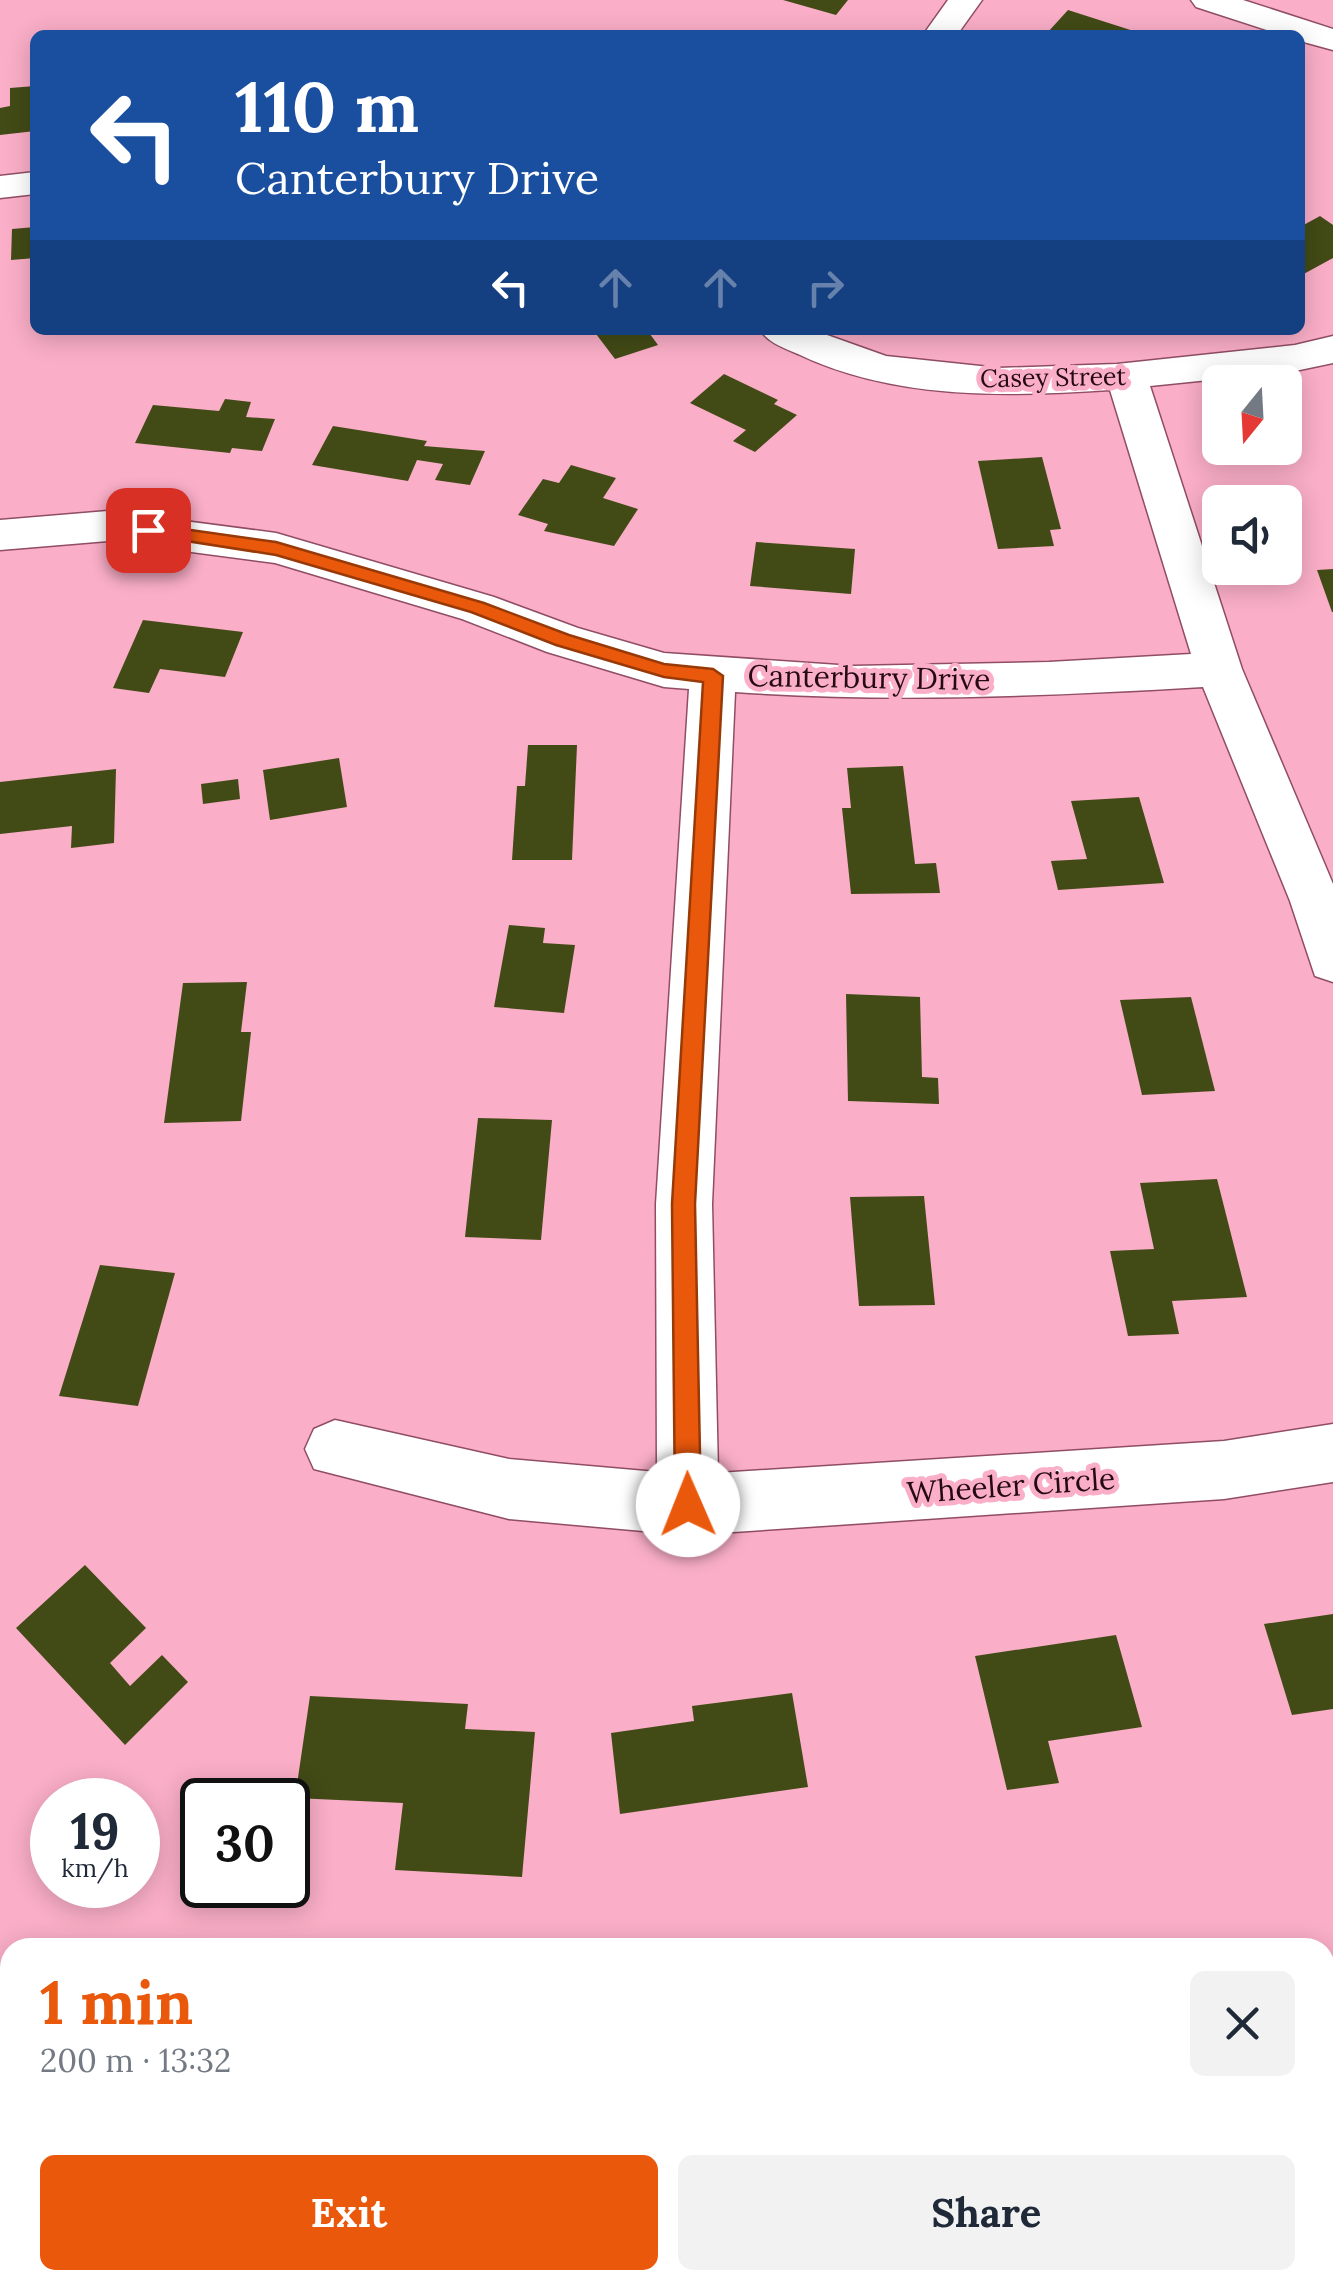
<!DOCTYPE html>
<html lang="en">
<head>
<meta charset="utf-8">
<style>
  body { margin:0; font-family:Lora,serif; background:#f2f2f3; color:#1f2937; height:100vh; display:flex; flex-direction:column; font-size:38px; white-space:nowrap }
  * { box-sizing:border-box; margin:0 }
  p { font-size:32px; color:#747a83 }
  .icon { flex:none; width:55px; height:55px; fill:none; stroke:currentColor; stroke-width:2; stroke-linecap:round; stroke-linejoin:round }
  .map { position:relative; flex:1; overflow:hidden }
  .panel { position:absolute; left:0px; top:1938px; width:1335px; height:352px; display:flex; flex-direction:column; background:#fff; border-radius:30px 30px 0 0; box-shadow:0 5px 25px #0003 }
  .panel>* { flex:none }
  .guide { position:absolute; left:30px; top:30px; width:1275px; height:305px; border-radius:15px; box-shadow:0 5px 25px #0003; background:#1a4fa0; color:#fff; overflow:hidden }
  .needle { width:65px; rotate:198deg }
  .controls { position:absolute; left:1202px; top:365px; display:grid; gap:20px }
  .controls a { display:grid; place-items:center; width:100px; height:100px; border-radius:15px; background:#fff; box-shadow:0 5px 25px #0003; font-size:50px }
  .speed { position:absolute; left:30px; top:1778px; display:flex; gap:20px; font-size:50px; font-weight:700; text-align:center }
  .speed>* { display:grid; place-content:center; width:130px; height:130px; border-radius:50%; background:#fff; box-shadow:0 5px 25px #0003; line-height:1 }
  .speed small { font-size:25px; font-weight:400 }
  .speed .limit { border:5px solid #111; border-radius:15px; background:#fff; color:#111 }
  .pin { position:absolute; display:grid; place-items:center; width:85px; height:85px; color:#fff; margin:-42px; border-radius:20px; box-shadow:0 5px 15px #0006 }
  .me { position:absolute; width:110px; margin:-55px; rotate:359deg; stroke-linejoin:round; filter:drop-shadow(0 0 8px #0008) }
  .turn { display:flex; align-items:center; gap:35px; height:210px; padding:0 40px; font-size:45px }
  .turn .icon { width:130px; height:130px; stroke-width:2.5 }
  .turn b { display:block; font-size:70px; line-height:85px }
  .lanes { display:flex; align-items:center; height:95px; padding:0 40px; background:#0003; justify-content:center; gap:50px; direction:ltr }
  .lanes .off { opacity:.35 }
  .round { display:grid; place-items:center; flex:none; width:105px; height:105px; border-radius:15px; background:#f2f2f3 }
  .overview { display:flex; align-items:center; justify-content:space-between; height:170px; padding:0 40px }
  h1 { font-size:60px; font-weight:700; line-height:75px; color:#ea580c }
  .action { display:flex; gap:20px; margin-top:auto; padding:20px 40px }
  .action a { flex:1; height:115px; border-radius:15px; background:#ea580c; color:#fff; font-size:40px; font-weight:700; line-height:115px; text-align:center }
  .action a+a { background:#f2f2f3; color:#1f2937 }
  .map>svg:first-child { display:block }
  .building { fill:#424b16 }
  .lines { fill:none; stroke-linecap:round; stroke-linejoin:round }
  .minor-casing { stroke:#904d65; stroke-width:3 }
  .minor { fill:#fff; fill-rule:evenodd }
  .route { fill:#ea580c; stroke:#983908; stroke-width:2.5 }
  .labels { text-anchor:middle; stroke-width:10; stroke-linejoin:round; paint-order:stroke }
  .far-street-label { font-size:25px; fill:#250a15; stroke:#faaec7 }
  .street-label { font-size:30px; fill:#250a15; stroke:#faaec7 }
</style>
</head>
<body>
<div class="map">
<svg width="1333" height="2288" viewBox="0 0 1333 2288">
  <rect width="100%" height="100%" fill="#faaec7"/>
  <g class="building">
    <path d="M783 0H848L836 15Z"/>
    <path d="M1068 10 1143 34V35H1059L1048 32Z"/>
    <path d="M35 86V131L0 135V108L10 106V88Z"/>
    <path d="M1320 216 1333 225V258L1300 276V227Z"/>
    <path d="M35 227V258L11 260 12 229Z"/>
    <path d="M593 330H647L658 345 615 359Z"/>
    <path d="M724 374 778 400 774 404 797 415 755 452 733 441 746 430 690 403Z"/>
    <path d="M225 399 251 402 246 417 275 419 262 451 232 448 230 453 135 443 153 405 219 411Z"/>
    <path d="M333 426 427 441 424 446 485 451 470 485 435 480 443 464 417 460 408 481 312 465Z"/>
    <path d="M1042 457 1061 529 1050 530 1054 546 998 549 978 461Z"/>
    <path d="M571 465 616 478 603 498 638 509 614 546 544 531 548 524 518 515 543 479 559 483Z"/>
    <path d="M756 542 855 549 851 594 750 586Z"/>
    <path d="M1333 569V612H1332L1317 570Z"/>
    <path d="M143 620 243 632 225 677 160 669 149 693 113 688Z"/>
    <path d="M528 745H577L572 860H512L517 786H525Z"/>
    <path d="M339 758 347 807 270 820 263 770Z"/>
    <path d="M903 766 915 864 936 863 940 893 851 894 842 808H851L847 768Z"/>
    <path d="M116 769 114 843 71 848 72 826 0 834V782Z"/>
    <path d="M238 779 240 799 203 804 201 784Z"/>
    <path d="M1139 797 1164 883 1058 890 1051 861 1087 859 1071 801Z"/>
    <path d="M509 925 545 928 543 943 575 945 564 1013 494 1007Z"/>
    <path d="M247 982 241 1032H251L241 1121 164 1123 183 983Z"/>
    <path d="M846 994 920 997 922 1077 938 1078 939 1104 848 1101Z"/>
    <path d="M1191 997 1215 1091 1142 1095 1120 1000Z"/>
    <path d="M478 1118 552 1120 541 1240 465 1237Z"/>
    <path d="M1217 1179 1247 1297 1172 1301 1179 1334 1128 1336 1110 1251 1154 1249 1140 1183Z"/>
    <path d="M924 1196 935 1305 859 1306 850 1197Z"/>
    <path d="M100 1265 175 1273 138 1406 59 1396Z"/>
    <path d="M85 1565 146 1628 110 1663 130 1686 162 1655 188 1682 125 1745 16 1628Z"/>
    <path d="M1333 1614V1709L1292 1715 1264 1624Z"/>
    <path d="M1116 1635 1142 1727 1048 1741 1059 1783 1007 1790 975 1656Z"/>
    <path d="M792 1693 808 1787 620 1814 611 1733 694 1721 692 1706Z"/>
    <path d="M310 1696 468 1704 465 1729 535 1732 522 1877 395 1870 403 1803 295 1798Z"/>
  </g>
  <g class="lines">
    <defs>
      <g id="minor">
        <path d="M948 0H982L957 35H923Z"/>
        <path d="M1191 0H1243L1333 29V50L1300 41V35H1282L1196 7Z"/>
        <path d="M35 172V194L0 198V176Z"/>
        <path d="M760 330H813L886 356 999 368 1117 364 1295 345 1333 336V363L1295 371 1150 386 1242 669 1333 884V982L1315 976 1290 901 1203 687C1047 696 892 703 735 692L712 1204 718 1473 1224 1441 1333 1424V1482L1224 1499 688 1535 509 1519 314 1469 305 1449 314 1429 335 1420 509 1459 657 1472 656 1204 689 689 664 687 547 652 462 619 275 563 108 541 0 550V520L108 511 276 533 494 597 578 628 664 653 853 666 1049 662 1191 654 1110 390C1006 397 894 400 798 354 784 348 769 343 760 330Z"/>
      </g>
    </defs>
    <use href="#minor" class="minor-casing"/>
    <use href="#minor" class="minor"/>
  </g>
  <path class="route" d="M148 524 276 542 484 603 569 635 664 664 713 669 723 676 695 1204 701 1505 697 1514 688 1517 679 1514 675 1505 672 1204 703 682 664 677 556 645 471 612 276 555 142 534 139 530Z"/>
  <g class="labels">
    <g class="far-street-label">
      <text transform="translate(1053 377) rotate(-1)" y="9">Casey Street</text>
    </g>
    <g class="street-label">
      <text transform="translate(869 678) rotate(1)" y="10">Canterbury Drive</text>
      <text transform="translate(1011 1486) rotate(-4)" y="10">Wheeler Circle</text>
    </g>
  </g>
</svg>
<div class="controls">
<a><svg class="needle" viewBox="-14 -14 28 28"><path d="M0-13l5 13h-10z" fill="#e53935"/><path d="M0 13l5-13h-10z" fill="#747a83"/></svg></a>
<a><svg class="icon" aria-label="sound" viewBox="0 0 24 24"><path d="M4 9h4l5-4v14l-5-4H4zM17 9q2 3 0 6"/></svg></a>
</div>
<div class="speed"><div>19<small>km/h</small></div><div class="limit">30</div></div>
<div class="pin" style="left:148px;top:530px;background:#d93025"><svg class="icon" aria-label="arrive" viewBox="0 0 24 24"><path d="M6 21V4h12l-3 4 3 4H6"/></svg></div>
<svg class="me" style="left:688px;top:1505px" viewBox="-20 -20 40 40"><circle r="19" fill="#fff"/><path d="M0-13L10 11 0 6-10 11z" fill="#ea580c"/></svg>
<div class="guide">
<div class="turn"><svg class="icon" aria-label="left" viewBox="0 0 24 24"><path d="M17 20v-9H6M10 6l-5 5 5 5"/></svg><div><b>110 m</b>Canterbury Drive</div></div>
<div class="lanes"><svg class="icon" aria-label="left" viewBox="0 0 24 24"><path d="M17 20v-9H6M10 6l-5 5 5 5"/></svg><svg class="icon off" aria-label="ahead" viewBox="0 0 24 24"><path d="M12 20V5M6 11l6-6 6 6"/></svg><svg class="icon off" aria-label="ahead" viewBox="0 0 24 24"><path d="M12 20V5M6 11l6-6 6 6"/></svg><svg class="icon off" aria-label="right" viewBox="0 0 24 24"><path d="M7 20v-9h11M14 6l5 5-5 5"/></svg></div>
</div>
<section class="panel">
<div class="overview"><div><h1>1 min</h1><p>200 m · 13:32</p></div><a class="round"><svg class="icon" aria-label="close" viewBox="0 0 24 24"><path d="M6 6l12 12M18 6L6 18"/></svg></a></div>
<div class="action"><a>Exit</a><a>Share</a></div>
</section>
</div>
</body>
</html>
